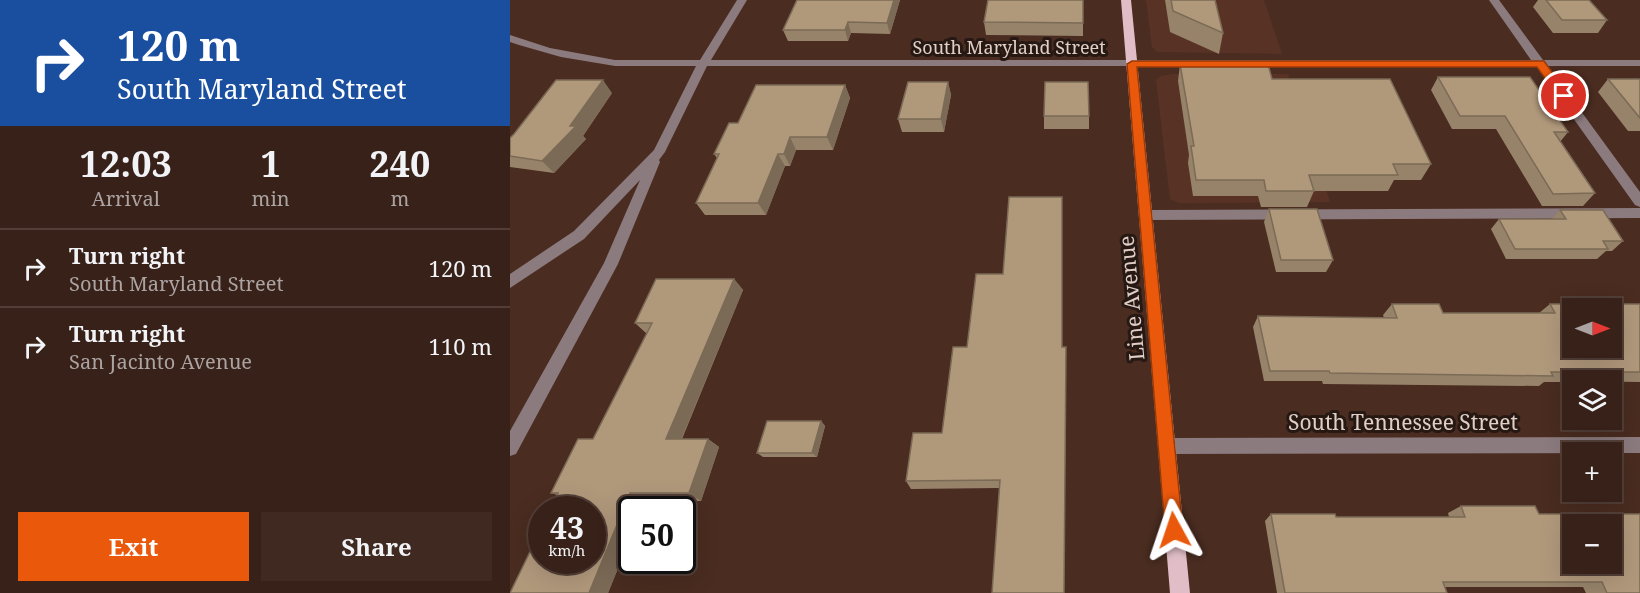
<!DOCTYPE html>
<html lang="en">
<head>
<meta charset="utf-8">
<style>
  body { margin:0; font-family:"Noto Serif",serif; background:#3f2921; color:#f1f3f6; height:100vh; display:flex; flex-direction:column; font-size:22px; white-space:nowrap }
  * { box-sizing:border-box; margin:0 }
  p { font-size:20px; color:#aba3a2 }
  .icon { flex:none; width:33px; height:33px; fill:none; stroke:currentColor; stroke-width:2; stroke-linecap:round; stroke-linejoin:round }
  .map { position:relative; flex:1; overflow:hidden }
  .details { display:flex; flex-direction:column; background:#382118; width:510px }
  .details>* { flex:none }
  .hud { background:#1a4fa0; color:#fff; overflow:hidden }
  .needle { width:39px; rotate:90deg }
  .controls { position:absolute; left:1052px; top:298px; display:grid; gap:12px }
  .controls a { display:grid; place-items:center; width:60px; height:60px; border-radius:0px; background:#382118; box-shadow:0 6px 24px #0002,0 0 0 2px #523e37; font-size:30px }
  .speed { position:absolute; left:18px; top:496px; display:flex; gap:12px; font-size:30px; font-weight:700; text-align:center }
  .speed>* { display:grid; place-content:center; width:78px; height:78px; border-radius:50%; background:#382118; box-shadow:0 6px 24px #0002,0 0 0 2px #523e37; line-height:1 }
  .speed small { font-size:15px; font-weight:400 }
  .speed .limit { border:3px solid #111; border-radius:9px; background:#fff; color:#111 }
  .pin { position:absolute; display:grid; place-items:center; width:51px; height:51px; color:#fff; margin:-26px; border:3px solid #fff; border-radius:50%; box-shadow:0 2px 6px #0007 }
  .me { position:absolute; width:66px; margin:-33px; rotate:355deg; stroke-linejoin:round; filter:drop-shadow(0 0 4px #0008) }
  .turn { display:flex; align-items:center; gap:21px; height:126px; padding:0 18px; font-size:27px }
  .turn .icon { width:78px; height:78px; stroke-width:2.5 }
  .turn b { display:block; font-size:42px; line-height:51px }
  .eta { display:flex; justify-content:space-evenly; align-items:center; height:102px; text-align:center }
  .eta b { font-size:36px; font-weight:700; line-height:42px }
  .button { display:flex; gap:12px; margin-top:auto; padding:12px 18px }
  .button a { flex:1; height:69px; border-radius:0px; background:#ea580c; color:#fff; font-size:24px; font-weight:700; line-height:69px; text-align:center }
  .button a+a { background:#3f2921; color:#f1f3f6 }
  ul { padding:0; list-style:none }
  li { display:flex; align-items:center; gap:18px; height:78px; padding:0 18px; border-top:2px solid #523e37 }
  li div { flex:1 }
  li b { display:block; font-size:22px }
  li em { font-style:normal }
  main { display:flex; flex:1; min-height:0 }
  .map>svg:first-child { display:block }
  .built { fill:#583325 }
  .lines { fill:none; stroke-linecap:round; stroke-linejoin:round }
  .minor { fill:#8b7a7e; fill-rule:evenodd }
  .major { fill:#e1bec7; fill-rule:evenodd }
  .wall { fill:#97836a }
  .shaded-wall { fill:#7b6a56 }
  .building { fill:#b0987b; stroke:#7b6a56; stroke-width:1.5; fill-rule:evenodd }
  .route { fill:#ea580c; stroke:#983908; stroke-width:1.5 }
  .labels { text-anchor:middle; stroke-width:6; stroke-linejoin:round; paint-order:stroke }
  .far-street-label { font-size:18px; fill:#e1cec6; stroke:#261813 }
  .street-label { font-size:21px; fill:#e1cec6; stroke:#261813 }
</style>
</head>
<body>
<main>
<section class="details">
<div class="hud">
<div class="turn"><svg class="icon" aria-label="right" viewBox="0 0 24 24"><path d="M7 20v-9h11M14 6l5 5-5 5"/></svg><div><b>120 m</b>South Maryland Street</div></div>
</div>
<div class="eta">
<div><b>12:03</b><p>Arrival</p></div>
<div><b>1</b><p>min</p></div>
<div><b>240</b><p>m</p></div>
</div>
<ul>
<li><svg class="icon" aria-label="right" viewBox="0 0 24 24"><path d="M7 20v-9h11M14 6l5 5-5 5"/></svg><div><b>Turn right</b><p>South Maryland Street</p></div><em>120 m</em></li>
<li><svg class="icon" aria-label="right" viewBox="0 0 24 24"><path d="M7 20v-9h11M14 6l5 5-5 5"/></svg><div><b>Turn right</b><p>San Jacinto Avenue</p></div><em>110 m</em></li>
</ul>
<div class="button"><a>Exit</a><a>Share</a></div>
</section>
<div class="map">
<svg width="1130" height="593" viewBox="0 0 1130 593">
  <rect width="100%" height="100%" fill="#4a2c20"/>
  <g class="built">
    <path d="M636 0H754L772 54 647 52 642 47Z"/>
    <path d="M662 74H778L820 202 669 203 660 199 646 80 651 76Z"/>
  </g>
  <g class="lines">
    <g class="minor">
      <path d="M227 0H237L201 60H1021L979 0H989L1033 60H1130V66H1038L1130 192V207L1125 205 1026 66H197L155 152 149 160 150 162 108 264 6 454 0 456V431L94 263 130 180 74 239 0 288V274L64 231 144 150 186 66H105L51 57 9 45 0 42V35L40 48 105 60H190Z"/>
      <path d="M1130 208V218L636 220 629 215 636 210Z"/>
      <path d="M1130 437V453L657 454 651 452 648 446 651 440 657 438Z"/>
    </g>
    <path class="major" d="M611 0H621L680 593H660Z"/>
  </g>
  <g class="wall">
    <path d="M287 0H390L380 34 341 33 338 41H278L273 30Z"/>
    <path d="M573 0V36L476 35 474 22Z"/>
    <path d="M655 0H705L713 33 709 54 660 32Z"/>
    <path d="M1028 0H1079L1097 20 1088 33H1043L1023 7Z"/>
    <path d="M670 64 762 79 921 164 911 180H884L878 191H804L797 207H751L748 196H683L678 163 679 155 668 81Z"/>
    <path d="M928 77 1058 132 1050 142 1085 193 1073 206H1032L986 129H942L921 90Z"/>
    <path d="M1098 79H1130V131H1118L1088 92Z"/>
    <path d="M438 82 441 95 434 132H392L388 119Z"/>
    <path d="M335 85 340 98 323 150H286L280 166H275L256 215H195L186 203 207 158 204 154 228 123Z"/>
    <path d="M102 93 73 136 76 139 44 173 0 167V138Z"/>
    <rect x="534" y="116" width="45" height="13"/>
    <path d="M759 209 823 260 816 272H766L754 222Z"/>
    <path d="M1050 210 1113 241 1102 251H1096L1087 259H996L981 229 989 219H1042Z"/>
    <path d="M493 274 489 488 401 489 396 481 432 433 457 347Z"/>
    <path d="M224 279 233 290 172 439H198L209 447 191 501H135L131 510H122V534L98 593 47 495 41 493 83 439 137 334 125 323Z"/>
    <path d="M882 304 933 313H1029L1040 304H1130V382L1062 381V382H1034L1029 386 813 384 812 381H754L743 327 748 316 874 318 873 315Z"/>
    <path d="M311 421 315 426 307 457H253L247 453Z"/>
    <path d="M951 506 1029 514 1130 593H1076L1073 587H935L937 593H767L755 521 761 514 826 517H939L938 513Z"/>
  </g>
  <g class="shaded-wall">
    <path d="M384 0H390L380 34 377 23Z"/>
    <path d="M338 22 341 33 338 41 335 30Z"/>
    <path d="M93 80 102 93 73 136 76 139 44 173 32 161 60 126Z"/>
    <path d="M438 82 441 95 434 132 431 119Z"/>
    <path d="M335 85 340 98 323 150 317 137Z"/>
    <path d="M280 137 286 150 280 166 274 154Z"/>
    <path d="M268 154 275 166 256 215 248 203Z"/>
    <path d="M224 279 233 290 168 447 156 439Z"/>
    <path d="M311 421 315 426 307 457 302 453Z"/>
    <path d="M198 439 209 447 191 501 179 493Z"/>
    <path d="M120 493 135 501 131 510H122V534L98 593H79Z"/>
  </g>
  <g class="building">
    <path d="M287 0H384L377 23 338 22 335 30H273Z"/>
    <path d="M478 0H573V23L474 22Z"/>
    <path d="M661 0H705L713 33 663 11Z"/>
    <path d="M1036 0H1079L1097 20H1052Z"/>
    <path d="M670 64H758L762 79H880L921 164H883L888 175H799L804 191H756L754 180H686L681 146H684Z"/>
    <path d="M928 77H1020L1058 132H1044L1085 193 1043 194 995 116H950Z"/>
    <path d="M1098 79H1130V118Z"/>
    <path d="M46 80H93L60 126H66L32 161 0 156V138L4 134Z"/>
    <path d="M398 82H438L431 119H388Z"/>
    <path d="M535 82H578L579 116H534Z"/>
    <path d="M246 85H335L317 137H280L274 154H268L248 203H186L209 154H204L219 123H228Z"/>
    <path d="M499 197H552V347H556L554 593H482L490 480 396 481 403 433H432L443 347H457L466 274H493Z"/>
    <path d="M759 209H807L823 260H771Z"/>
    <path d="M1050 210H1093L1113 241H1093L1098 249H1005L989 219H1056Z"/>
    <path d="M146 279H224L156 439H198L179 493H120L79 593H0L32 527V561H82V510H40L48 493H41L68 439H83L142 323H125Z"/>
    <path d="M882 304H929L933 313H1045L1040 304H1130V372H1041L1043 376 820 373 819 371H760L748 316 887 318ZM1062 309H1101V348H1062Z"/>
    <path d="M257 421H311L302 453H247Z"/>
    <path d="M951 506H1025L1029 514H1130V593H1097L1092 582H933L937 593H775L761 514H825L826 517H955ZM1062 525H1101V564H1062Z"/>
  </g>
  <path class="route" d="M622 61H1034L1059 96 1058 99H1050L1027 67H627L673 530 670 536 664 539 658 536 655 530 617 64Z"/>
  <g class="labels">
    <g class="far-street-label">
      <text x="499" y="54">South Maryland Street</text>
    </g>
    <g class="street-label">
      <text transform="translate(622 298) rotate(-95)" y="7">Line Avenue</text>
      <text x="893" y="430">South Tennessee Street</text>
    </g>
  </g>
</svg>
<div class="controls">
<a><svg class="needle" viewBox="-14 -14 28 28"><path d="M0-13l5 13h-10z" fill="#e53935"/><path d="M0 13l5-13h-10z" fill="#aba3a2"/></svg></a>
<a><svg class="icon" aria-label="layers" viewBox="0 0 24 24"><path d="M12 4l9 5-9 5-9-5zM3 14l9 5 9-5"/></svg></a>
<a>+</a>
<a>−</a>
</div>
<div class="speed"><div>43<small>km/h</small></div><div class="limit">50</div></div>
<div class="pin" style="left:1054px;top:96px;background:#d93025"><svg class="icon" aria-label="arrive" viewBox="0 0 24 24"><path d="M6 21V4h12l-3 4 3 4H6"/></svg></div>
<svg class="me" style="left:664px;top:530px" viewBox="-20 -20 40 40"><path d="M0-17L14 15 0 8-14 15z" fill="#ea580c" stroke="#fff" stroke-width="4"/></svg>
</div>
</main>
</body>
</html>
